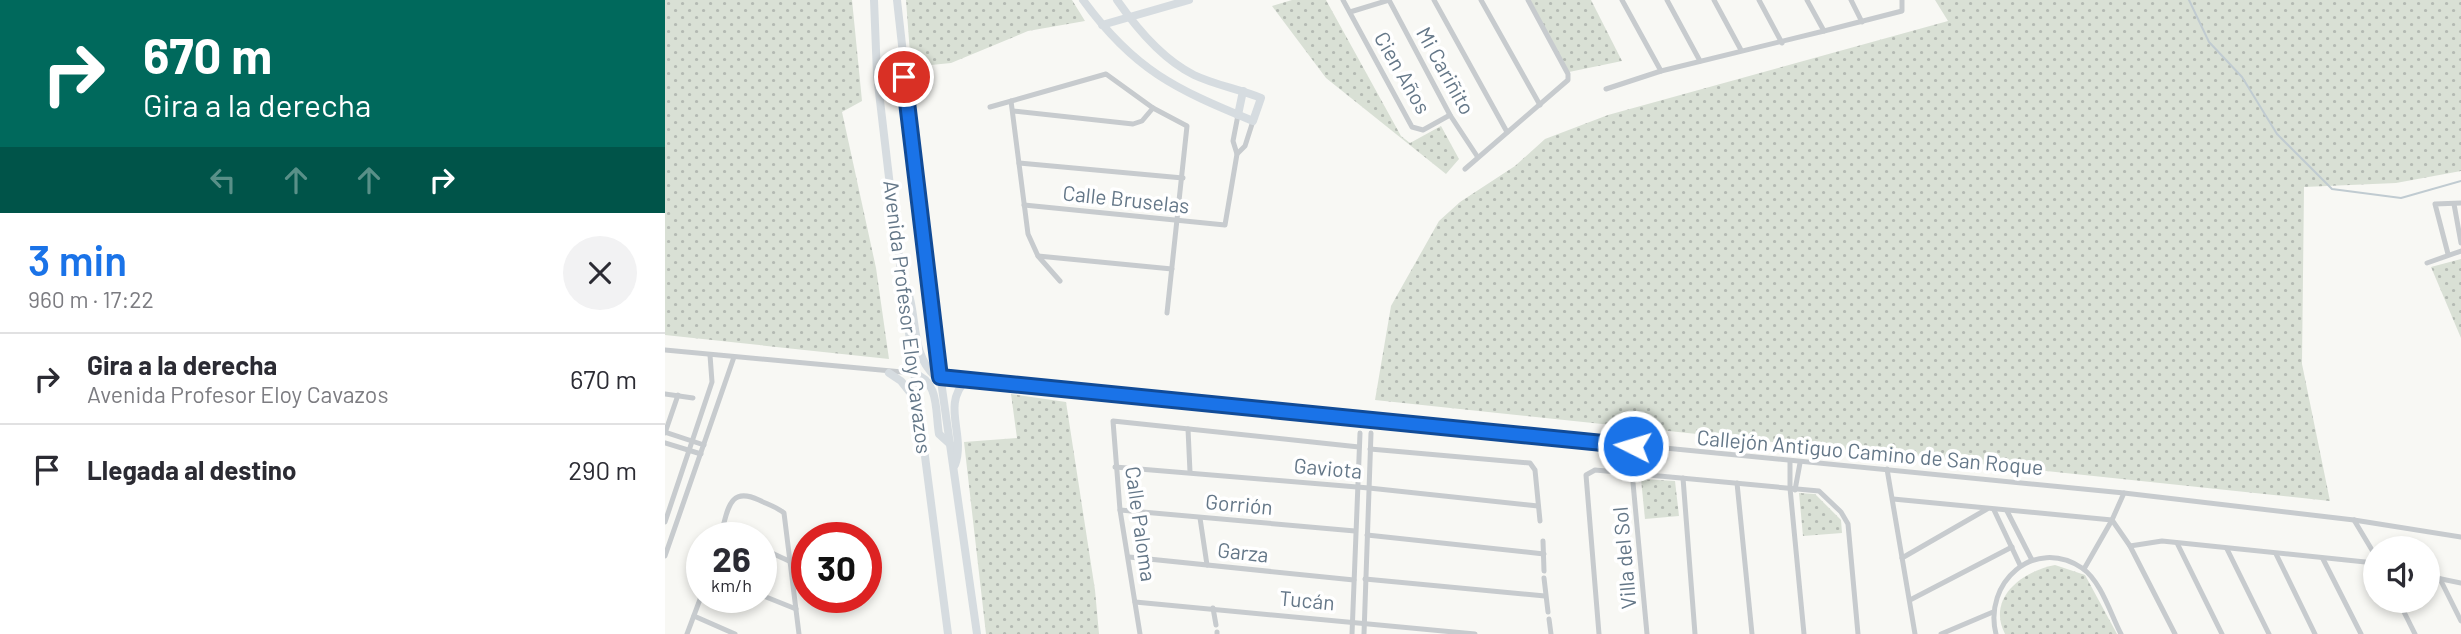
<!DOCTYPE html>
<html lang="es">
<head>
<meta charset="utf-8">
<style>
  body { margin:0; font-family:Barlow,sans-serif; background:#f2f2f3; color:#2b2b33; height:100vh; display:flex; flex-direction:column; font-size:26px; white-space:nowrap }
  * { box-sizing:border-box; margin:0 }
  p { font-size:23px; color:#7c7c81 }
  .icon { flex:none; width:38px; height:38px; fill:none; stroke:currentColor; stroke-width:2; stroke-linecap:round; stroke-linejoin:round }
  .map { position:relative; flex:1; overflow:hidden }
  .details { display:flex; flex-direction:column; background:#fff; width:665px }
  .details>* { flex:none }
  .hud { background:#00695c; color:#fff; overflow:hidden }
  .tools { position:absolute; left:1698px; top:536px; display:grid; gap:14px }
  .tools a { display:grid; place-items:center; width:77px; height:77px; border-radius:50%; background:#fff; box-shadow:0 4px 10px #0003; font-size:35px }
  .speed { position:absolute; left:21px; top:522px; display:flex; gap:14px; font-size:35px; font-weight:700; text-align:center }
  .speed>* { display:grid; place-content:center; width:91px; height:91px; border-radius:50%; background:#fff; box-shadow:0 4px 10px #0003; line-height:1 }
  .speed small { font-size:18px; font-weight:400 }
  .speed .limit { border:10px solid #d22; background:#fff; color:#111 }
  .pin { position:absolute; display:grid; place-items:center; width:60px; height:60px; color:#fff; margin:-30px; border:4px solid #fff; border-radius:50%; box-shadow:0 2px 7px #0007 }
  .me { position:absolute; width:77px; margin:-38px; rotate:275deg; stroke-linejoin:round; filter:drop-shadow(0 0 5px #0008) }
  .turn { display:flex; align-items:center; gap:24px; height:147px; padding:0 28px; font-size:32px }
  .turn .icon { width:91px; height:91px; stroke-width:2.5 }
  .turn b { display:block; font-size:49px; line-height:60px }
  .lanes { display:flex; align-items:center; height:66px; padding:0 28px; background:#0003; justify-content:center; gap:35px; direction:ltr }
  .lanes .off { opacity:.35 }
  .round { display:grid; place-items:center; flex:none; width:74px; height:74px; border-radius:37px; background:#f2f2f3 }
  .head { display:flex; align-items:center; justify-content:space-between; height:119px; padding:0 28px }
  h1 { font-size:42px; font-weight:600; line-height:52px; color:#1a73e8 }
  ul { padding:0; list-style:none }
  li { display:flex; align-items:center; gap:21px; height:91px; padding:0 28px; border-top:2px solid #e1e1e2 }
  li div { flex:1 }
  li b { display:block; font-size:26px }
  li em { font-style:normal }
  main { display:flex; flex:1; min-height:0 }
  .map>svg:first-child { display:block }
  .green { fill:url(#green-dots) }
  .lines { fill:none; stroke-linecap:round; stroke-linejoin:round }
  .stream { stroke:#c0cbd1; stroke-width:2 }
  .street { stroke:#c7cbce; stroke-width:5 }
  .secondary { stroke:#d6dce0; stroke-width:8 }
  .route-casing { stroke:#114b97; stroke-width:18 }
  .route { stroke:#1a73e8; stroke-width:12 }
  .labels { text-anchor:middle; stroke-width:7; stroke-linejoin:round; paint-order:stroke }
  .street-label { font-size:21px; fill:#647788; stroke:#fff }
</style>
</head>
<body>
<main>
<section class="details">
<div class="hud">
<div class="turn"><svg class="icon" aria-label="right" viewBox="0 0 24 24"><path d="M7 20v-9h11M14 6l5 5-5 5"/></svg><div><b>670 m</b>Gira a la derecha</div></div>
<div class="lanes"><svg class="icon off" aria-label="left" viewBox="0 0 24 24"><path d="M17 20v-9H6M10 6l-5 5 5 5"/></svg><svg class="icon off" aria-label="ahead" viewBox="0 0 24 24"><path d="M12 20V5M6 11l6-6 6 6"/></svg><svg class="icon off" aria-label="ahead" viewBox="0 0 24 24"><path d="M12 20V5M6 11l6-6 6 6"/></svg><svg class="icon" aria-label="right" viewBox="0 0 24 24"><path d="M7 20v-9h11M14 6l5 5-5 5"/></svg></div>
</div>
<div class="head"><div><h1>3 min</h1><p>960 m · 17:22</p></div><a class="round"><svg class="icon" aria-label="close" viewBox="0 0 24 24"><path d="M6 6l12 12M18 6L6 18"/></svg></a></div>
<ul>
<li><svg class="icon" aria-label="right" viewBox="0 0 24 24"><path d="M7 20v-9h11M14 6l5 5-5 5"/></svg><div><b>Gira a la derecha</b><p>Avenida Profesor Eloy Cavazos</p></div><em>670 m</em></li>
<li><svg class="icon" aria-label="arrive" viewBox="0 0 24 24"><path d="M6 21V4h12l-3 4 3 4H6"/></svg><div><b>Llegada al destino</b></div><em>290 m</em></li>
</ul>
</section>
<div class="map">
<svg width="1796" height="634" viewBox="0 0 1796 634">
  <defs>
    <pattern id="green-dots" width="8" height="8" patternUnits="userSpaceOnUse" patternTransform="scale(1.75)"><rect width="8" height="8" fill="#d9e0d5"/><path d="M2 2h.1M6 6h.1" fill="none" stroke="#b4bab3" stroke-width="1.8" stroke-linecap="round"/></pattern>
  </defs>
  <rect width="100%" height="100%" fill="#f8f8f4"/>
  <g class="green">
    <path d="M0 0H187L197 101 177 112 211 268 224 359 0 335Z"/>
    <path d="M241 0H407L420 21 363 31 286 63 246 67Z"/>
    <path d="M627 0H661L736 136 745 143 776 126 794 159 781 174 661 78 607 6Z"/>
    <path d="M865 0H926L957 61 904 72Z"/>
    <path d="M1270 0H1796V171L1731 183 1639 187 1637 364 1665 501 710 400 726 306 774 221 795 202 850 166 880 139 943 115 1283 21Z"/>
    <path d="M1796 259V338L1766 267Z"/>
    <path d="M346 394 401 402 430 590 434 634H321L299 442 352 438Z"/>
    <path d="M976 479 1010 481 1014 516 980 519Z"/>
    <path d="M1134 493 1150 494 1176 520 1177 533 1138 536Z"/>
    <path d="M1390 565 1420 575 1452 634H1340C1321 597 1359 571 1390 565Z"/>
  </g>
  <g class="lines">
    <path class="stream" d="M1524 0 1544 42 1577 77 1612 134 1667 189 1736 198 1796 181"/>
    <g class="street">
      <path d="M678 0 747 127 758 130 785 115"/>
      <path d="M724 0 785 115 812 156"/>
      <path d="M769 0 842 132"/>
      <path d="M816 0 875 105"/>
      <path d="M957 0 996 71"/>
      <path d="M1002 0 1035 61"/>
      <path d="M1049 0 1076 50"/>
      <path d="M1094 0 1117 43"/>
      <path d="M1186 0 1197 22"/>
      <path d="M685 12 724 0"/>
      <path d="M1159 31 1237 11V0"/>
      <path d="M941 89 996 71 1159 31 1142 0"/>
      <path d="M346 101 363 234 373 256 395 281"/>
      <path d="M325 107 441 74 488 108 522 126 502 313"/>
      <path d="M348 111 468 124 477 121 488 108"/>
      <path d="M572 154 580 146 588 121"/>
      <path d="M354 163 518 178"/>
      <path d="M800 169 903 80V74L863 0"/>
      <path d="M1789 204 1796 243"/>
      <path d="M359 205 560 225 572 154 568 141 573 115"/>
      <path d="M1783 254 1770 204 1796 203"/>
      <path d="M373 256 507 269"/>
      <path d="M1762 263 1796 251"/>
      <path d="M0 350 248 373"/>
      <path d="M276 377 1459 493 1689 520 1796 537"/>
      <path d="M0 394 28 398"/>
      <path d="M523 429 525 472"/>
      <path d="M0 432 39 445"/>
      <path d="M0 433 13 395"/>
      <path d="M0 443 36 454"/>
      <path d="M968 446 967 472 982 634"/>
      <path d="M705 449 865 463 870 470 875 521"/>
      <path d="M1125 462V488L1139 634"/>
      <path d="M450 467 704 488 873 506"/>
      <path d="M1222 469 1250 634"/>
      <path d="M973 474 979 447"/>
      <path d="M1018 478 1030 634"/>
      <path d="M1072 483 1087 634"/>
      <path d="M1130 490 1135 463"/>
      <path d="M1228 499 1447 520 1465 546 1510 634"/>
      <path d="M455 510 690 531"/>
      <path d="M1329 510 1355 565"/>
      <path d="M1342 511 1367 560"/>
      <path d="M535 518 542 565"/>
      <path d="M1689 520 1710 555"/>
      <path d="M0 522 47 382 45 355"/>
      <path d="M57 531 72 537"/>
      <path d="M702 535 879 554"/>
      <path d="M55 537C63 513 62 485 94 500 102 504 112 507 119 513L134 634"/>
      <path d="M878 541 879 571"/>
      <path d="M1512 543 1557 634"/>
      <path d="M1465 546 1497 541 1710 563"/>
      <path d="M96 548 124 561"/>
      <path d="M1562 549 1604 634"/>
      <path d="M1611 554 1650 634"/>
      <path d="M0 556 69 357"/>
      <path d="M464 557 689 580"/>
      <path d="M1237 558 1322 509"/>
      <path d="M1658 559 1696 634"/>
      <path d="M1419 569 1447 520 1459 493"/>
      <path d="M1762 576 1796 583"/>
      <path d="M879 578 883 612"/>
      <path d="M700 579 880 596"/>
      <path d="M1775 579 1796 621"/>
      <path d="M96 595 131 609"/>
      <path d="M1245 600 1347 547"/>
      <path d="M1733 600 1750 634"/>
      <path d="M470 602 810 634"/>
      <path d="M548 608 551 625"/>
      <path d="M29 616 70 634"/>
      <path d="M884 619 886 634"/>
      <path d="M552 632V634"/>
      <path d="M22 634 37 594"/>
      <path d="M475 634 455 510 448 421 694 447"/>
      <path d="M687 634 695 433"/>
      <path d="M699 634 706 433"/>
      <path d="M934 634 921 475 930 470 1154 491 1176 512 1183 524 1193 634"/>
      <path d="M1276 634 1328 612"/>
      <path d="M1331 634C1318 583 1369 536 1417 568 1436 581 1446 615 1456 634"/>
    </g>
    <g class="secondary">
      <path d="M209 0 212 75 225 186 283 634"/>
      <path d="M232 0 269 332 312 634"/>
      <path d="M418 0C469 70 510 89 588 121L596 98C574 89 550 85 529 75 497 59 472 29 452 0"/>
      <path d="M437 25 524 0"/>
      <path d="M573 115 578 91"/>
      <path d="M239 282C254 312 244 353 270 376L276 377"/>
      <path d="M224 373 236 381 251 400"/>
      <path d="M248 373C275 381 270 411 274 434L285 444"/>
      <path d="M290 465C301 434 276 406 301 380"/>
    </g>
  </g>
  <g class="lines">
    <defs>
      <path id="route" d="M239 77 275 377 968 446"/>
    </defs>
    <use href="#route" class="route-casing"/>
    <use href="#route" class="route"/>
  </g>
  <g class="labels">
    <g class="street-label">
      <text transform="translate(780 71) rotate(61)" y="7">Mi Cariñito</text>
      <text transform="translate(737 73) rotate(60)" y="7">Cien Años</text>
      <text transform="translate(461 200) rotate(6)" y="7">Calle Bruselas</text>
      <text transform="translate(242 317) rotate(83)" y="7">Avenida Profesor Eloy Cavazos</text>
      <text transform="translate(1205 453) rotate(5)" y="7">Callejón Antiguo Camino de San Roque</text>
      <text transform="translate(663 469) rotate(5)" y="7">Gaviota</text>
      <text transform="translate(574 505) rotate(5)" y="7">Gorrión</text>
      <text transform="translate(475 524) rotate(82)" y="7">Calle Paloma</text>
      <text transform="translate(578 553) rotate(6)" y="7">Garza</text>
      <text transform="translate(960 558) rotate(-95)" y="7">Villa del Sol</text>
      <text transform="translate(642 601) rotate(5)" y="7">Tucán</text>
    </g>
  </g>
</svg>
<div class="tools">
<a><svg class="icon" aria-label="sound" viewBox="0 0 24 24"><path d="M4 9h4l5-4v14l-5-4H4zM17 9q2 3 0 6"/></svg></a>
</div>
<div class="speed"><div>26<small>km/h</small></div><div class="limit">30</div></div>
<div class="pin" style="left:239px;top:77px;background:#d93025"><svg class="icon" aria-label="arrive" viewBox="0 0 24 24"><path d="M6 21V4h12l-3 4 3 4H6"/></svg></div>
<svg class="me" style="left:968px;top:446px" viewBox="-20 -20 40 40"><circle r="17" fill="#1a73e8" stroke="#fff" stroke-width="3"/><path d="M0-11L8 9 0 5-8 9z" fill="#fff"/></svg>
</div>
</main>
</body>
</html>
